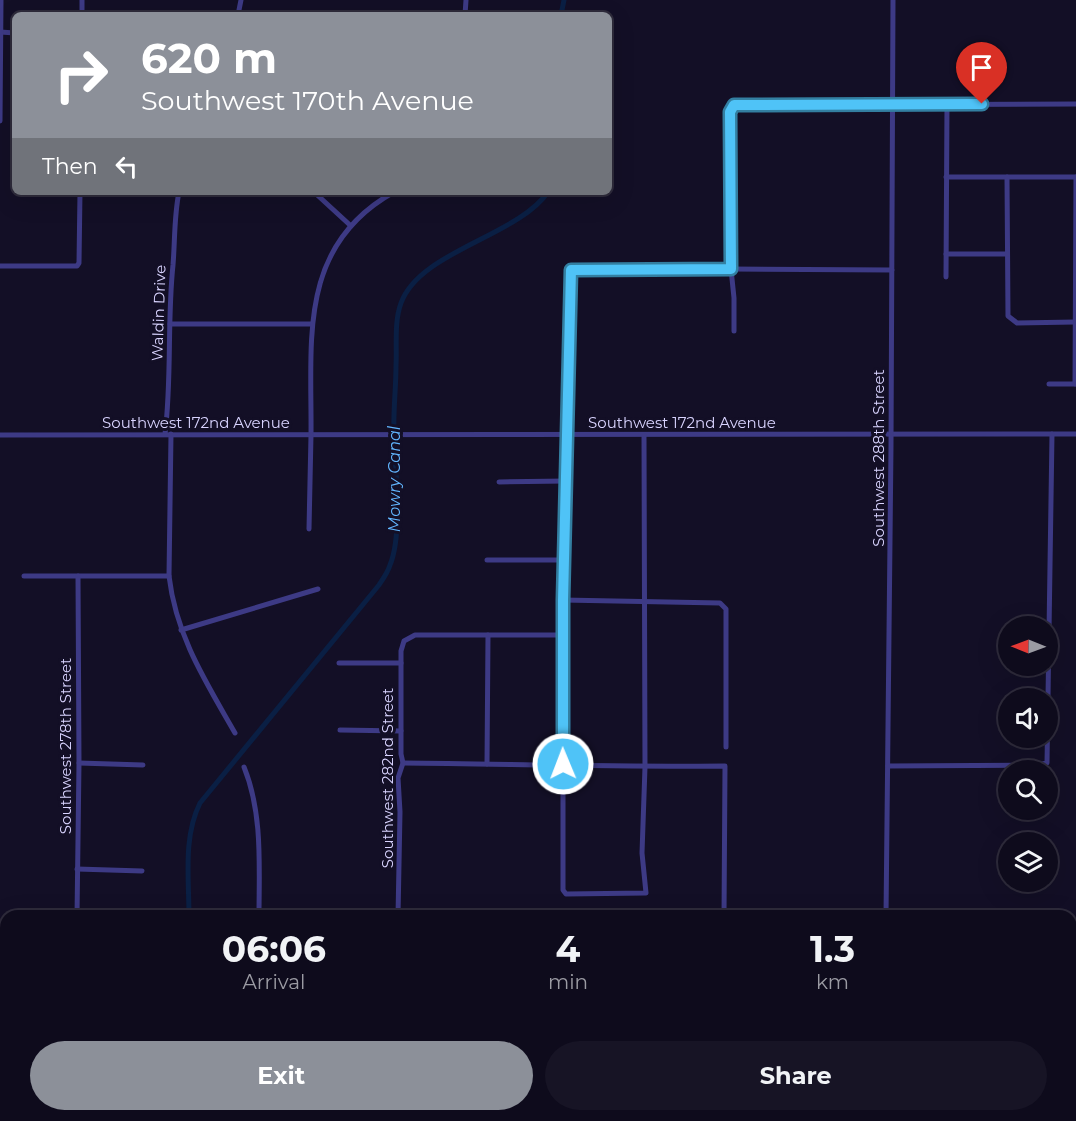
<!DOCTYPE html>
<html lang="en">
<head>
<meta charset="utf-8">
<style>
  body { margin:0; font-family:Montserrat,sans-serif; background:#171425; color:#f1f3f6; height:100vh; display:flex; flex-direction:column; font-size:22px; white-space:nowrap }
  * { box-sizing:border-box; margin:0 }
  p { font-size:20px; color:#9b9ba3 }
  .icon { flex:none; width:33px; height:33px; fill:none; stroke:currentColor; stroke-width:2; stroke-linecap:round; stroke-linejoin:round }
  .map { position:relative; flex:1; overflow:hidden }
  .sheet { position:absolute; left:0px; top:910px; width:1077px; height:212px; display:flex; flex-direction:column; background:#0e0b1c; border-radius:18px 18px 0 0; box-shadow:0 6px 24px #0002,0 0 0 2px #2e2b3b }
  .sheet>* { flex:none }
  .banner { position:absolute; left:12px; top:12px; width:600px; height:183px; border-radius:9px; box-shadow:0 6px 24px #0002,0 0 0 2px #2e2b3b; background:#8c9099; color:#fff; overflow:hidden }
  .needle { width:39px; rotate:271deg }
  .tools { position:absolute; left:998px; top:616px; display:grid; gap:12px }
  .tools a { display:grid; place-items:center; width:60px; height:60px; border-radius:50%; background:#0e0b1c; box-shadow:0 6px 24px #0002,0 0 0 2px #2e2b3b; font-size:30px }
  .pin { position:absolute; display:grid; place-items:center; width:51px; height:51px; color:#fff; margin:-62px -26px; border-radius:50% 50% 50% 0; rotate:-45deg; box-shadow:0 0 6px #0007 }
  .pin .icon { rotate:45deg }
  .me { position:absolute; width:66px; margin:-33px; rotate:359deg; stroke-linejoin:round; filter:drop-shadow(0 0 4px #0008) }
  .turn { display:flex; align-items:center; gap:21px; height:126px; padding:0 30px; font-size:27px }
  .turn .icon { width:78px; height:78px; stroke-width:2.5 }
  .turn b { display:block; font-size:42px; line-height:51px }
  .then { display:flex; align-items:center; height:57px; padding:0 30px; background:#0003; gap:12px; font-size:22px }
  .eta { display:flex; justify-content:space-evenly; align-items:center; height:102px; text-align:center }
  .eta b { font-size:36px; font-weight:700; line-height:42px }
  .primary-button { display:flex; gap:12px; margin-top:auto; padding:12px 30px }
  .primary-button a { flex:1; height:69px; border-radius:36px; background:#8c9099; color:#fff; font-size:24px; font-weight:700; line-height:69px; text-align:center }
  .primary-button a+a { background:#171425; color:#f1f3f6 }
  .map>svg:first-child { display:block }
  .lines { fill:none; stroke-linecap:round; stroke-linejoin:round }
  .canal { stroke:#0a1f44; stroke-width:5 }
  .minor { stroke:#3d3a85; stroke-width:5 }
  .highway { stroke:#ff4fa3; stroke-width:8 }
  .route-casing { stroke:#337fa1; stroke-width:15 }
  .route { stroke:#4fc3f7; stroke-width:10 }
  .labels { text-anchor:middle; stroke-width:6; stroke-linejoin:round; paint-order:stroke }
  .street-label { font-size:15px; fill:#d9d4ff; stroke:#130f26 }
  .water-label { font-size:16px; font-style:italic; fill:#62b6ff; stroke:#130f26 }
</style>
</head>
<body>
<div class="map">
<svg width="1076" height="1121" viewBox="0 0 1076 1121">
  <rect width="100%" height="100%" fill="#130f26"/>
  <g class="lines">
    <g class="canal">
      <path d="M561 15 564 0"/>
      <path d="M189 916C189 879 183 837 200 803L379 585C383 579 388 572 390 565 403 534 395 469 394 434 393 412 396 388 396 366 397 345 394 322 401 303 420 251 518 236 548 192"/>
      <path d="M188 1121V1116"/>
    </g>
    <g class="minor">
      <path d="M82 15V0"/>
      <path d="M172 15H183"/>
      <path d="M238 15 241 0"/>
      <path d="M465 15 466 0"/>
      <path d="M0 32 15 33"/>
      <path d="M0 121 1 0"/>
      <path d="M946 177H1076"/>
      <path d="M1007 177 1008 316 1017 323 1075 322"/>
      <path d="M314 192 351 226"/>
      <path d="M946 254H1007"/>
      <path d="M0 266H77L79 263 80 192"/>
      <path d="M946 277 947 104"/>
      <path d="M170 324H312"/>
      <path d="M734 331V298L731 269 730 112 734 105 1076 104"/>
      <path d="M1049 384H1076"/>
      <path d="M1075 384 1076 177"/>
      <path d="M165 434C172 378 167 321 173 265 175 241 174 216 179 192"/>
      <path d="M171 434 169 576C176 636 206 682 235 733"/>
      <path d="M0 435 1076 434"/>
      <path d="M311 435C312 341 297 246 394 192"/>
      <path d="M644 436 645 767 642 853 646 893 566 894 563 890V600L571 271 731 269 892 270"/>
      <path d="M499 482 566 481"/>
      <path d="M309 529 311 435"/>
      <path d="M487 560H565"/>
      <path d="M24 576H169"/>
      <path d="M563 600 720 603 726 609V747"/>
      <path d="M181 630 318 589"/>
      <path d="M339 663H401"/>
      <path d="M340 730 401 731"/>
      <path d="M79 763 143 765"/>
      <path d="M403 763C511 764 618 767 725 766L724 916"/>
      <path d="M487 764 488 635"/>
      <path d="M888 766 1037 765 1047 763 1052 434"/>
      <path d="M244 767C263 814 259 867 259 916"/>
      <path d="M77 869 142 871"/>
      <path d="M77 916 79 763 78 576"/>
      <path d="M398 916 400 812 398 778 403 763 401 754V651L404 641 415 635H563"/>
      <path d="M886 916 891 446 893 0"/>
      <path d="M236 1121V1116"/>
      <path d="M884 1121V1116"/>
    </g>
    <g class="highway">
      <path d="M0 1078H6"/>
      <path d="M1071 1089H1076"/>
      <path d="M0 1091H6"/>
      <path d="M1071 1102H1076"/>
    </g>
  </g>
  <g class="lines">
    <defs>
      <path id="route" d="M563 764V600L571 270 731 269 730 112 734 105 982 104"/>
    </defs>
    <use href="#route" class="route-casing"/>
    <use href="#route" class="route"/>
  </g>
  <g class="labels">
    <g class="street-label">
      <text transform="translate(159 313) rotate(-88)" y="5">Waldin Drive</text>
      <text x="196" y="428">Southwest 172nd Avenue</text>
      <text x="682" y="428">Southwest 172nd Avenue</text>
      <text transform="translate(879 458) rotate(-90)" y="5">Southwest 288th Street</text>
      <text transform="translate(66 746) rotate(-90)" y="5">Southwest 278th Street</text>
      <text transform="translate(388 778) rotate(-90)" y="5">Southwest 282nd Street</text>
    </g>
    <g class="water-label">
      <text transform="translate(394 479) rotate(-90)" y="6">Mowry Canal</text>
    </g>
  </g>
</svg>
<div class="tools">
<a><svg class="needle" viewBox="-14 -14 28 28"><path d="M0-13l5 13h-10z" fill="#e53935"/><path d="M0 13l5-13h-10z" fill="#9b9ba3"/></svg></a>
<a><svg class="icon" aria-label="sound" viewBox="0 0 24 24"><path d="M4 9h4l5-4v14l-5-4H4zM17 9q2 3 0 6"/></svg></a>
<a><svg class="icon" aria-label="search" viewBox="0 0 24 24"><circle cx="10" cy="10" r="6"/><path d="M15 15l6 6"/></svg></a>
<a><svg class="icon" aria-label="layers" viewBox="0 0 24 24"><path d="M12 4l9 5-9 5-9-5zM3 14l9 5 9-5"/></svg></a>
</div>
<div class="pin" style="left:982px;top:104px;background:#d93025"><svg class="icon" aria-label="arrive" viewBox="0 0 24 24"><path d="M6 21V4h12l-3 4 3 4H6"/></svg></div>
<svg class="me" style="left:563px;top:764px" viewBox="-20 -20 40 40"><circle r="17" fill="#4fc3f7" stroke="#fff" stroke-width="3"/><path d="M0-11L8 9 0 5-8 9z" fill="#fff"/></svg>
<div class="banner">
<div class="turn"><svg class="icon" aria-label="right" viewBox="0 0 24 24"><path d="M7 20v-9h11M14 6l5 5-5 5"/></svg><div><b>620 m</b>Southwest 170th Avenue</div></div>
<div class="then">Then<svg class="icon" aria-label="left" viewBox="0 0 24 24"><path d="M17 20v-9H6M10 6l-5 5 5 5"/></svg></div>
</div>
<section class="sheet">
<div class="eta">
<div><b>06:06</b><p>Arrival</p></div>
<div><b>4</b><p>min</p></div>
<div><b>1.3</b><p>km</p></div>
</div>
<div class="primary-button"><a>Exit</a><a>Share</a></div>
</section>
</div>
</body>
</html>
